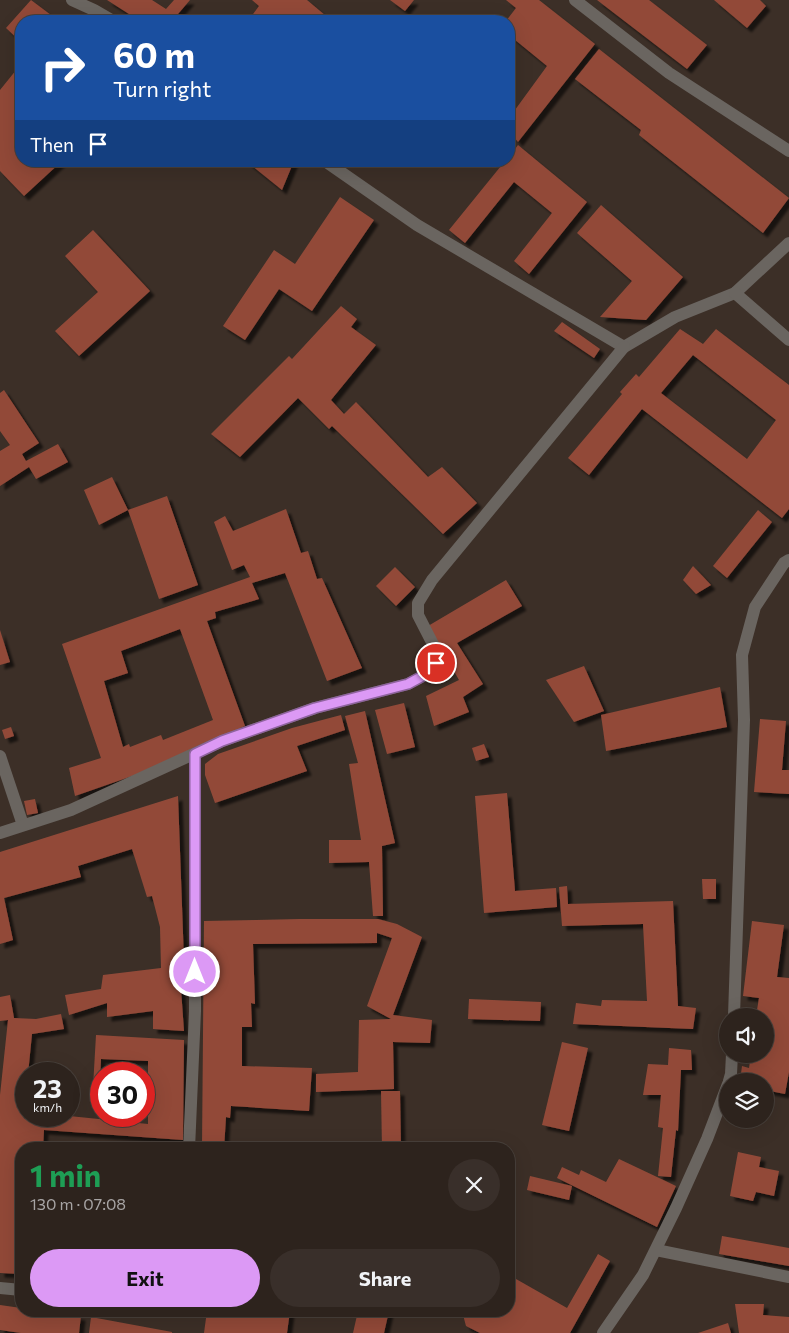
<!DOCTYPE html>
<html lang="en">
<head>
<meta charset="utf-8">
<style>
  body { margin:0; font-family:Commissioner,sans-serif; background:#392f2a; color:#f1f3f6; height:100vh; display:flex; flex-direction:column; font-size:19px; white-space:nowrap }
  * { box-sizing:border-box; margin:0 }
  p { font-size:16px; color:#a7a4a4 }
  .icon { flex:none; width:28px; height:28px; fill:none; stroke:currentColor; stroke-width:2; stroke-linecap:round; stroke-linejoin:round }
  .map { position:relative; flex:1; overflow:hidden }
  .details { position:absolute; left:15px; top:1142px; width:500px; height:175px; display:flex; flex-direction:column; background:#2d231d; border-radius:20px; box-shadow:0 5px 20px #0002,0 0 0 1px #48403b }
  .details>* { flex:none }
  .guide { position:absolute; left:15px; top:15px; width:500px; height:152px; border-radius:20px; box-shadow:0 5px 20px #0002,0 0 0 1px #48403b; background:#1a4fa0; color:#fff; overflow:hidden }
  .controls { position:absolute; left:719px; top:1008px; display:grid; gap:10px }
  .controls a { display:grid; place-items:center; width:55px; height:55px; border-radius:50%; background:#2d231d; box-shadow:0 5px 20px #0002,0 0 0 1px #48403b; font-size:25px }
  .speed { position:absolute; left:15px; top:1062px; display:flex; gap:10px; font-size:25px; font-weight:700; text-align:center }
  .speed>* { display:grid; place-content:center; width:65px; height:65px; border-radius:50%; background:#2d231d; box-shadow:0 5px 20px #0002,0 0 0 1px #48403b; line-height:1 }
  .speed small { font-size:12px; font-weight:400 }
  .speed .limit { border:8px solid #d22; background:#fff; color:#111 }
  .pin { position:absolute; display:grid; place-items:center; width:42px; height:42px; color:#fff; margin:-21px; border:2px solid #fff; border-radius:50%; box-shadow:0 1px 5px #0007 }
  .me { position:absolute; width:55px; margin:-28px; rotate:0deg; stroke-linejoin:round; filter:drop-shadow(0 0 4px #0008) }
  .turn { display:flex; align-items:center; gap:18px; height:105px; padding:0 15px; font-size:22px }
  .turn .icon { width:65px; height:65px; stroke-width:2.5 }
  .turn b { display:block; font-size:35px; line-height:42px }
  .then { display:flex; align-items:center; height:48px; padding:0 15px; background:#0003; gap:10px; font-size:19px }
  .round { display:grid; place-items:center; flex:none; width:52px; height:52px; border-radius:26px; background:#392f2a }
  .head { display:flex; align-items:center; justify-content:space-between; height:85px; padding:0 15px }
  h1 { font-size:30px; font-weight:700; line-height:38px; color:#1e9e55 }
  .cta { display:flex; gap:10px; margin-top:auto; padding:10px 15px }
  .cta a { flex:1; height:58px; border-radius:30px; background:#dc99f5; color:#111; font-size:20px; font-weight:700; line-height:58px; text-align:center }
  .cta a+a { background:#392f2a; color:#f1f3f6 }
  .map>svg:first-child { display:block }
  .building { fill:#924a39; fill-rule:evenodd; filter:url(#shadow) }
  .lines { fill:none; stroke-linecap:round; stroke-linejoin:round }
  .street { stroke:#6a6560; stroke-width:12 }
  .route-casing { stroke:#8f639f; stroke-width:12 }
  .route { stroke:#dc99f5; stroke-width:9 }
</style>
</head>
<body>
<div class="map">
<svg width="789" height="1333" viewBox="0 0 789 1333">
  <defs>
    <filter id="shadow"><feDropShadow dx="4.5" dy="4.5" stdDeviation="1" flood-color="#0009"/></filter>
  </defs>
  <rect width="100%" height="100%" fill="#3c2f27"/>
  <g class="building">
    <path d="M31 0 59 21H21V42L6 28Z"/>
    <path d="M107 0H152L166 9 174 0H190L172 21H140Z"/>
    <path d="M252 0H307L332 21H269L266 18 264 21H248L259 6Z"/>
    <path d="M390 0H414L405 11Z"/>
    <path d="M506 0H539L595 44 518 142 509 131V123L515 117 512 114 547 66 509 35V21H506L516 8Z"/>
    <path d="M597 0H649L707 45 687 69Z"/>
    <path d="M714 0H760L766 6 747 28Z"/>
    <path d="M77 14 86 21H71Z"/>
    <path d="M599 49 789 198 763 233 639 135 641 130 575 79Z"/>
    <path d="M21 64V103L19 107 21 109V161H62L24 196 0 171V90Z"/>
    <path d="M518 145 587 202 529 274 514 261 552 213 514 182 465 243 449 230 505 161H509V157Z"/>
    <path d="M246 161H294L282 190Z"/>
    <path d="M340 197 374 220 312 311 279 289 245 340 223 326 274 250 295 264Z"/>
    <path d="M601 205 683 277 646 320 600 317 632 281 577 233Z"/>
    <path d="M93 230 150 291 79 356 55 331 98 292 65 256Z"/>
    <path d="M341 306 357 319 351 327 376 345 331 400 344 414 356 402 428 477 442 467 477 503 443 534 332 426 329 429 298 398 240 457 211 434 289 356 292 359Z"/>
    <path d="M562 322 600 349 594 358 554 331Z"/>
    <path d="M680 329 703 344 716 329 789 385V509L782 518 642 409 589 475 568 458 622 394 620 392 636 374 639 377ZM693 355 776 420 747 459 661 393Z"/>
    <path d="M4 390 39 443 22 454 26 461 58 444 68 462 36 479 29 467 0 486V451L10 445 0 431V393Z"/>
    <path d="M112 477 128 510 167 496 198 585 159 599 128 510 99 525 84 490Z"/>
    <path d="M286 509 301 553 308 551 317 579 322 578 362 668 327 681 285 573 252 583 259 599 215 612 216 618 207 621 245 726 138 774 75 796 69 768 101 758 62 644 250 577 244 565 232 570 214 522 225 516 233 531ZM180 629 213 720 163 740 161 735 130 747 129 744 123 747 104 681 128 673 121 651Z"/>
    <path d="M758 510 772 522 727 578 713 566Z"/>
    <path d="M693 566 711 585 696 594 683 580Z"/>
    <path d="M395 567 415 587 396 606 376 586Z"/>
    <path d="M506 580 522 606 457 643 483 684 463 697 469 712 434 726 426 696 459 680 428 626Z"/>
    <path d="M0 630 10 662 0 665Z"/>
    <path d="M584 666 604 711 574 722 546 680Z"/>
    <path d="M720 687 727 727 606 751 601 715Z"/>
    <path d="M404 703 415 747 387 754 375 710Z"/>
    <path d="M365 711 395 843 382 846 383 916H373L369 862 329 863V840H361L349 764 358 763 345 716Z"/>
    <path d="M341 715 345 730 297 746 307 771 215 803 205 775V764L218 754 292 728Z"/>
    <path d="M760 719 786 721 782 770H789V794L754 792Z"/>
    <path d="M11 727 14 736 5 739 2 730Z"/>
    <path d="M484 744 489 757 476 761 472 748Z"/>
    <path d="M507 793 515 891 556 888 557 907 484 913 475 796Z"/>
    <path d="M178 796 185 988 181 989 184 1031 153 1029V1011L107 1017V1003L69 1015 65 995 101 989 103 975 161 968 160 927 152 896 147 897 132 849 78 866 81 877 4 898 13 940 0 944V852Z"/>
    <path d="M35 799 38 813 27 815 24 801Z"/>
    <path d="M702 879H716V899H703Z"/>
    <path d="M567 886 568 904 673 901 678 1006 696 1008 693 1029 573 1024 576 1003 601 1006 602 1000 647 1001 643 924 562 926 559 887Z"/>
    <path d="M300 919H378L397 924 422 937 393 1015 432 1020 430 1043 393 1042 394 1089 316 1092V1074L358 1072 359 1020 391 1019 367 1006 392 938 377 933V943L253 944 255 1004 251 1003 252 1027H242V1066L312 1068 309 1111 231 1106 230 1118 226 1117 224 1149H202L204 921Z"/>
    <path d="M752 921 784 925 777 977 789 978V1072L785 1094 765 1090V1081H740L742 1066 749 1068 751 1054H765V1016H756L759 998 743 996Z"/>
    <path d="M10 995 14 1018 36 1019 61 1014 64 1029 32 1034 28 1074H26V1116H69L148 1124V1061L101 1059 99 1106 92 1105 96 1035 184 1040 183 1140 44 1130 43 1149H21V1215H18L16 1246 21 1247V1274L0 1273V1095L8 1020 0 1021V997Z"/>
    <path d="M469 999 541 1002 540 1021 468 1019Z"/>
    <path d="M562 1042 588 1048 569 1131 542 1125Z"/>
    <path d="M669 1048 691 1050 692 1070H681L678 1131 676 1130 671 1177 658 1176 663 1128 658 1127 661 1095H643L648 1064 668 1065Z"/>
    <path d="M381 1091H400L401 1149H382Z"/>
    <path d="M738 1152 761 1157 759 1167 779 1171 774 1196 756 1192 753 1201 730 1196Z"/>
    <path d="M619 1159 676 1186 657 1227 557 1178 562 1167 579 1175 581 1170 606 1182Z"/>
    <path d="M530 1176 572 1186 569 1200 527 1190Z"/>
    <path d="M722 1236 789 1248V1266L719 1254Z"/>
    <path d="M598 1254 610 1261 570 1333H480L466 1326 462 1311H509V1292L516 1279 567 1308Z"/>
    <path d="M735 1304H764L763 1315 789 1317V1333H739Z"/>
    <path d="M0 1305 21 1308V1311H44L81 1316 79 1333H21L0 1330Z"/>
    <path d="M207 1311H290L287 1333H204Z"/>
    <path d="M358 1311H389L384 1333H353Z"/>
    <path d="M91 1317 172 1332V1333H89Z"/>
    <path d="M728 1323 731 1333H698Z"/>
  </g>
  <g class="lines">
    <g class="street">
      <path d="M72 0 94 10 113 21"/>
      <path d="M575 0 669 73 789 151"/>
      <path d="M325 161 417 225 624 347 675 317 735 293 789 243"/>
      <path d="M735 293 789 340"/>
      <path d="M0 756 23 825"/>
      <path d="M0 833 71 810 222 741 315 708 408 684 431 672 436 663 437 652 418 615V603L432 580 624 347"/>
      <path d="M734 1016 744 720 742 655 755 607 784 563 789 560"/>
      <path d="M729 1081 731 1074 732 1054"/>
      <path d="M189 1149 195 1011V754"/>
      <path d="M656 1250 789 1277"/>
      <path d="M0 1288 21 1290"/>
      <path d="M603 1333 643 1275 676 1208 707 1139 728 1084"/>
    </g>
  </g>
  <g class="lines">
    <defs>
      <path id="route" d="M195 972V754L222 741 315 708 408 684 430 672 436 663"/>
    </defs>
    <use href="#route" class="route-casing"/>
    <use href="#route" class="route"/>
  </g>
</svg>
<div class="controls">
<a><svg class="icon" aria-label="sound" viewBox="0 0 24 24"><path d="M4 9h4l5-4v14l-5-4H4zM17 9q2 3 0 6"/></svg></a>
<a><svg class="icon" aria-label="layers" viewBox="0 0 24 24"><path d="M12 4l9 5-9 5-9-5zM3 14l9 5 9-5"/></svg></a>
</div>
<div class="speed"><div>23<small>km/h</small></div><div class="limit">30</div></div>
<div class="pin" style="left:436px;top:663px;background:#d93025"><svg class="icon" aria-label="arrive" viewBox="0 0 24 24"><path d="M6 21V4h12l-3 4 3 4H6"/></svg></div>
<svg class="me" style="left:195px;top:972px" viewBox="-20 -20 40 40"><circle r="17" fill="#dc99f5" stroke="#fff" stroke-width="3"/><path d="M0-11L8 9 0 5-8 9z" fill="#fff"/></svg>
<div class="guide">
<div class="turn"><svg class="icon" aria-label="right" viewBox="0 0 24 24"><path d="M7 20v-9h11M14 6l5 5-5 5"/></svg><div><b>60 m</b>Turn right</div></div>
<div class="then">Then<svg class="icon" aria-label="arrive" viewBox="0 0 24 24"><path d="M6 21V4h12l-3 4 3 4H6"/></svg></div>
</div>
<section class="details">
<div class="head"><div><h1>1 min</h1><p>130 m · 07:08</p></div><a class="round"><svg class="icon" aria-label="close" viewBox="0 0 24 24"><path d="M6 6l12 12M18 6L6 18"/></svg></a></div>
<div class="cta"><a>Exit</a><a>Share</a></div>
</section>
</div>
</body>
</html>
